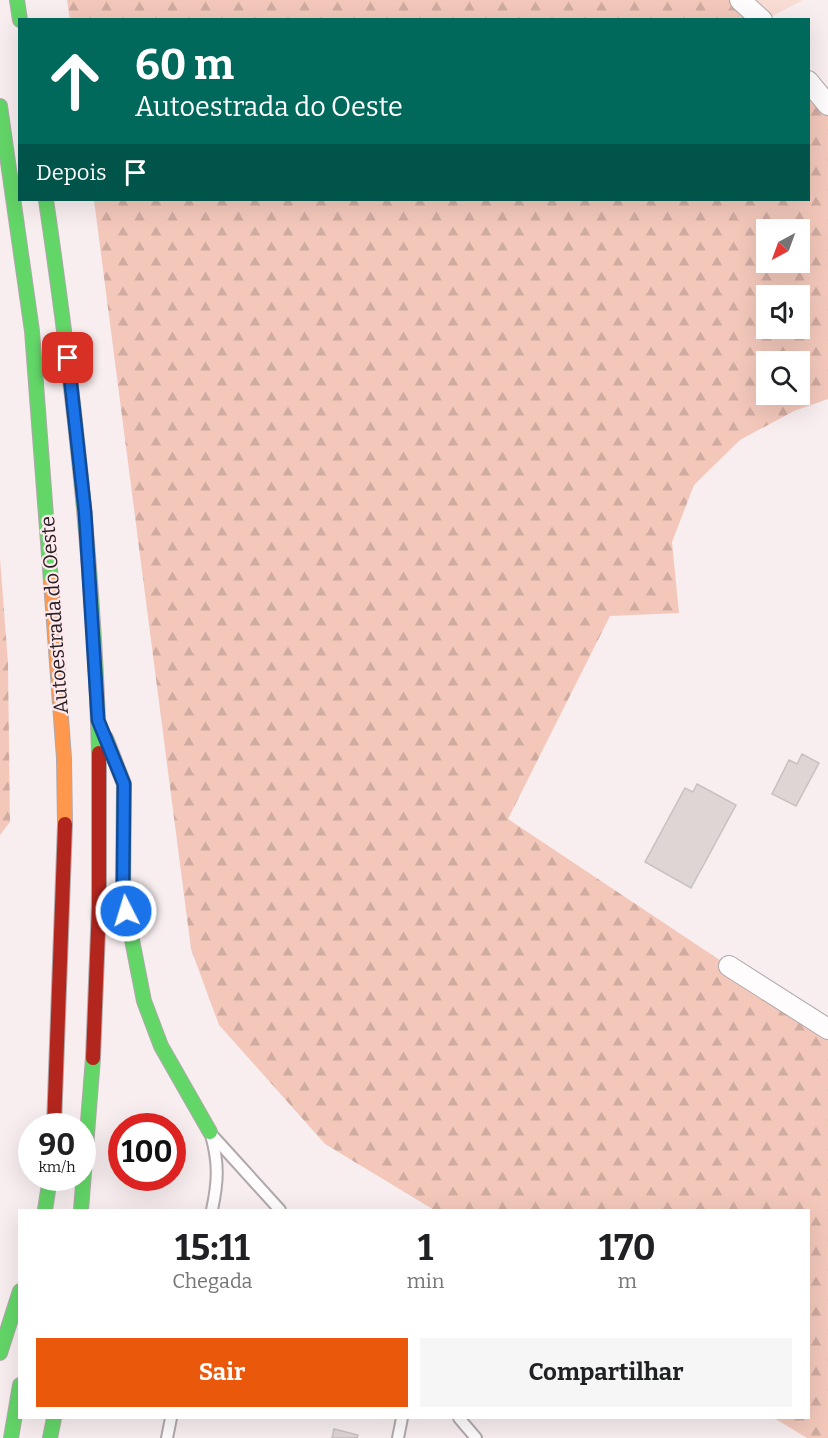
<!DOCTYPE html>
<html lang="pt">
<head>
<meta charset="utf-8">
<style>
  body { margin:0; font-family:Bitter,serif; background:#f6f6f6; color:#202124; height:100vh; display:flex; flex-direction:column; font-size:22px; white-space:nowrap }
  * { box-sizing:border-box; margin:0 }
  p { font-size:20px; color:#757577 }
  .icon { flex:none; width:33px; height:33px; fill:none; stroke:currentColor; stroke-width:2; stroke-linecap:round; stroke-linejoin:round }
  .map { position:relative; flex:1; overflow:hidden }
  .drawer { position:absolute; left:18px; top:1209px; width:792px; height:210px; display:flex; flex-direction:column; background:#fff; border-radius:0px; box-shadow:0 6px 24px #0002 }
  .drawer>* { flex:none }
  .banner { position:absolute; left:18px; top:18px; width:792px; height:183px; border-radius:0px; box-shadow:0 6px 24px #0002; background:#00695c; color:#fff; overflow:hidden }
  .needle { width:39px; rotate:221deg }
  .fabs { position:absolute; left:756px; top:219px; display:grid; gap:12px }
  .fabs a { display:grid; place-items:center; width:54px; height:54px; border-radius:0px; background:#fff; box-shadow:0 6px 24px #0002; font-size:30px }
  .speed { position:absolute; left:18px; top:1113px; display:flex; gap:12px; font-size:30px; font-weight:700; text-align:center }
  .speed>* { display:grid; place-content:center; width:78px; height:78px; border-radius:50%; background:#fff; box-shadow:0 6px 24px #0002; line-height:1 }
  .speed small { font-size:15px; font-weight:400 }
  .speed .limit { border:9px solid #d22; background:#fff; color:#111 }
  .pin { position:absolute; display:grid; place-items:center; width:51px; height:51px; color:#fff; margin:-26px; border-radius:12px; box-shadow:0 3px 9px #0006 }
  .me { position:absolute; width:66px; margin:-33px; rotate:355deg; stroke-linejoin:round; filter:drop-shadow(0 0 4px #0008) }
  .turn { display:flex; align-items:center; gap:21px; height:126px; padding:0 18px; font-size:27px }
  .turn .icon { width:78px; height:78px; stroke-width:2.5 }
  .turn b { display:block; font-size:42px; line-height:51px }
  .then { display:flex; align-items:center; height:57px; padding:0 18px; background:#0003; gap:12px; font-size:22px }
  .eta { display:flex; justify-content:space-evenly; align-items:center; height:102px; text-align:center }
  .eta b { font-size:36px; font-weight:700; line-height:42px }
  .action { display:flex; gap:12px; margin-top:auto; padding:12px 18px }
  .action a { flex:1; height:69px; border-radius:0px; background:#ea580c; color:#fff; font-size:24px; font-weight:700; line-height:69px; text-align:center }
  .action a+a { background:#f6f6f6; color:#202124 }
  .map>svg:first-child { display:block }
  .grass { fill:#f9ddd5 }
  .forest { fill:url(#forest-firs); fill-rule:evenodd }
  .building { fill:#ded5d5; stroke:#c9c0c1; stroke-width:1.5 }
  .lines { fill:none; stroke-linecap:round; stroke-linejoin:round }
  .lane-casing { stroke:#b0a8aa; stroke-width:14 }
  .street-casing { stroke:#b0a8aa; stroke-width:22 }
  .fast-casing { stroke:#b0a8aa; stroke-width:16 }
  .slow-casing { stroke:#b0a8aa; stroke-width:16 }
  .jam-casing { stroke:#b0a8aa; stroke-width:16 }
  .lane { stroke:#fefcfd; stroke-width:10 }
  .street { stroke:#fefcfd; stroke-width:20 }
  .fast { stroke:#63d668; stroke-width:14 }
  .slow { stroke:#ff974d; stroke-width:14 }
  .jam { stroke:#b3261e; stroke-width:14 }
  .route-casing { stroke:#114b97; stroke-width:15 }
  .route { stroke:#1a73e8; stroke-width:10 }
  .labels { text-anchor:middle; stroke-width:4.5; stroke-linejoin:round; paint-order:stroke }
  .street-label { font-size:20px; fill:#271e20; stroke:#fde9ee }
</style>
</head>
<body>
<div class="map">
<svg width="828" height="1438" viewBox="0 0 828 1438">
  <defs>
    <pattern id="forest-firs" width="22" height="20" patternUnits="userSpaceOnUse" patternTransform="scale(1.5)"><rect width="22" height="20" fill="#f3c8bb"/><path d="M5 1l3.5 6h-7zM16 11l3.5 6h-7z" fill="#d0aba0"/></pattern>
  </defs>
  <rect width="100%" height="100%" fill="#f8eef0"/>
  <path class="grass" d="M746 0H803L767 19Z"/>
  <g class="forest">
    <path d="M67 0H737L762 19 70 20Z"/>
    <path d="M809 78 828 102V399L794 411 740 440 694 485 672 542 679 613 610 616 508 819 828 1032V1438H807L774 1418H808V1210H434L325 1144 219 1025 191 949 94 200H808ZM766 230H800V262H766ZM766 296H800V328H766ZM766 362H800V394H766Z"/>
    <path d="M0 558 8 664 10 822 0 835Z"/>
  </g>
  <g class="building">
    <path d="M802 754 819 763 796 806 772 794 789 760 797 764Z"/>
    <path d="M697 784 736 805 691 888 645 862 685 788 693 792Z"/>
    <path d="M334 1429 358 1435 357 1438H332Z"/>
  </g>
  <g class="lines">
    <defs>
      <g id="lane">
        <path d="M211 1135C219 1163 218 1182 212 1210"/>
        <path d="M212 1135 280 1210"/>
        <path d="M459 1418 476 1438"/>
        <path d="M167 1438 171 1418"/>
        <path d="M398 1438 402 1418"/>
      </g>
      <g id="street">
        <path d="M740 0 762 20"/>
        <path d="M808 81 828 105"/>
        <path d="M729 966 828 1029"/>
      </g>
      <g id="fast">
        <path d="M17 0 20 20"/>
        <path d="M0 106 32 331 51 582"/>
        <path d="M46 200C73 384 94 568 99 753"/>
        <path d="M106 738 124 784 123 894 144 1001 161 1046 210 1132"/>
        <path d="M45 1210 50 1178"/>
        <path d="M81 1210 93 1058"/>
        <path d="M0 1353 20 1291"/>
        <path d="M11 1438 20 1385"/>
        <path d="M50 1438 54 1418"/>
      </g>
      <path id="slow" d="M51 582 64 758 65 824"/>
      <g id="jam">
        <path d="M93 1058 99 906V753"/>
        <path d="M54 1126 65 824"/>
      </g>
    </defs>
    <use href="#lane" class="lane-casing"/>
    <use href="#street" class="street-casing"/>
    <use href="#fast" class="fast-casing"/>
    <use href="#slow" class="slow-casing"/>
    <use href="#jam" class="jam-casing"/>
    <use href="#lane" class="lane"/>
    <use href="#street" class="street"/>
    <use href="#fast" class="fast"/>
    <use href="#slow" class="slow"/>
    <use href="#jam" class="jam"/>
  </g>
  <g class="lines">
    <defs>
      <path id="route" d="M68 358 85 512 98 720 124 784 123 894 126 911"/>
    </defs>
    <use href="#route" class="route-casing"/>
    <use href="#route" class="route"/>
  </g>
  <g class="labels">
    <g class="street-label">
      <text transform="translate(54 615) rotate(-94)" y="7">Autoestrada do Oeste</text>
    </g>
  </g>
</svg>
<div class="fabs">
<a><svg class="needle" viewBox="-14 -14 28 28"><path d="M0-13l5 13h-10z" fill="#e53935"/><path d="M0 13l5-13h-10z" fill="#757577"/></svg></a>
<a><svg class="icon" aria-label="sound" viewBox="0 0 24 24"><path d="M4 9h4l5-4v14l-5-4H4zM17 9q2 3 0 6"/></svg></a>
<a><svg class="icon" aria-label="search" viewBox="0 0 24 24"><circle cx="10" cy="10" r="6"/><path d="M15 15l6 6"/></svg></a>
</div>
<div class="speed"><div>90<small>km/h</small></div><div class="limit">100</div></div>
<div class="pin" style="left:68px;top:358px;background:#d93025"><svg class="icon" aria-label="arrive" viewBox="0 0 24 24"><path d="M6 21V4h12l-3 4 3 4H6"/></svg></div>
<svg class="me" style="left:126px;top:911px" viewBox="-20 -20 40 40"><circle r="17" fill="#1a73e8" stroke="#fff" stroke-width="3"/><path d="M0-11L8 9 0 5-8 9z" fill="#fff"/></svg>
<div class="banner">
<div class="turn"><svg class="icon" aria-label="ahead" viewBox="0 0 24 24"><path d="M12 20V5M6 11l6-6 6 6"/></svg><div><b>60 m</b>Autoestrada do Oeste</div></div>
<div class="then">Depois<svg class="icon" aria-label="arrive" viewBox="0 0 24 24"><path d="M6 21V4h12l-3 4 3 4H6"/></svg></div>
</div>
<section class="drawer">
<div class="eta">
<div><b>15:11</b><p>Chegada</p></div>
<div><b>1</b><p>min</p></div>
<div><b>170</b><p>m</p></div>
</div>
<div class="action"><a>Sair</a><a>Compartilhar</a></div>
</section>
</div>
</body>
</html>
